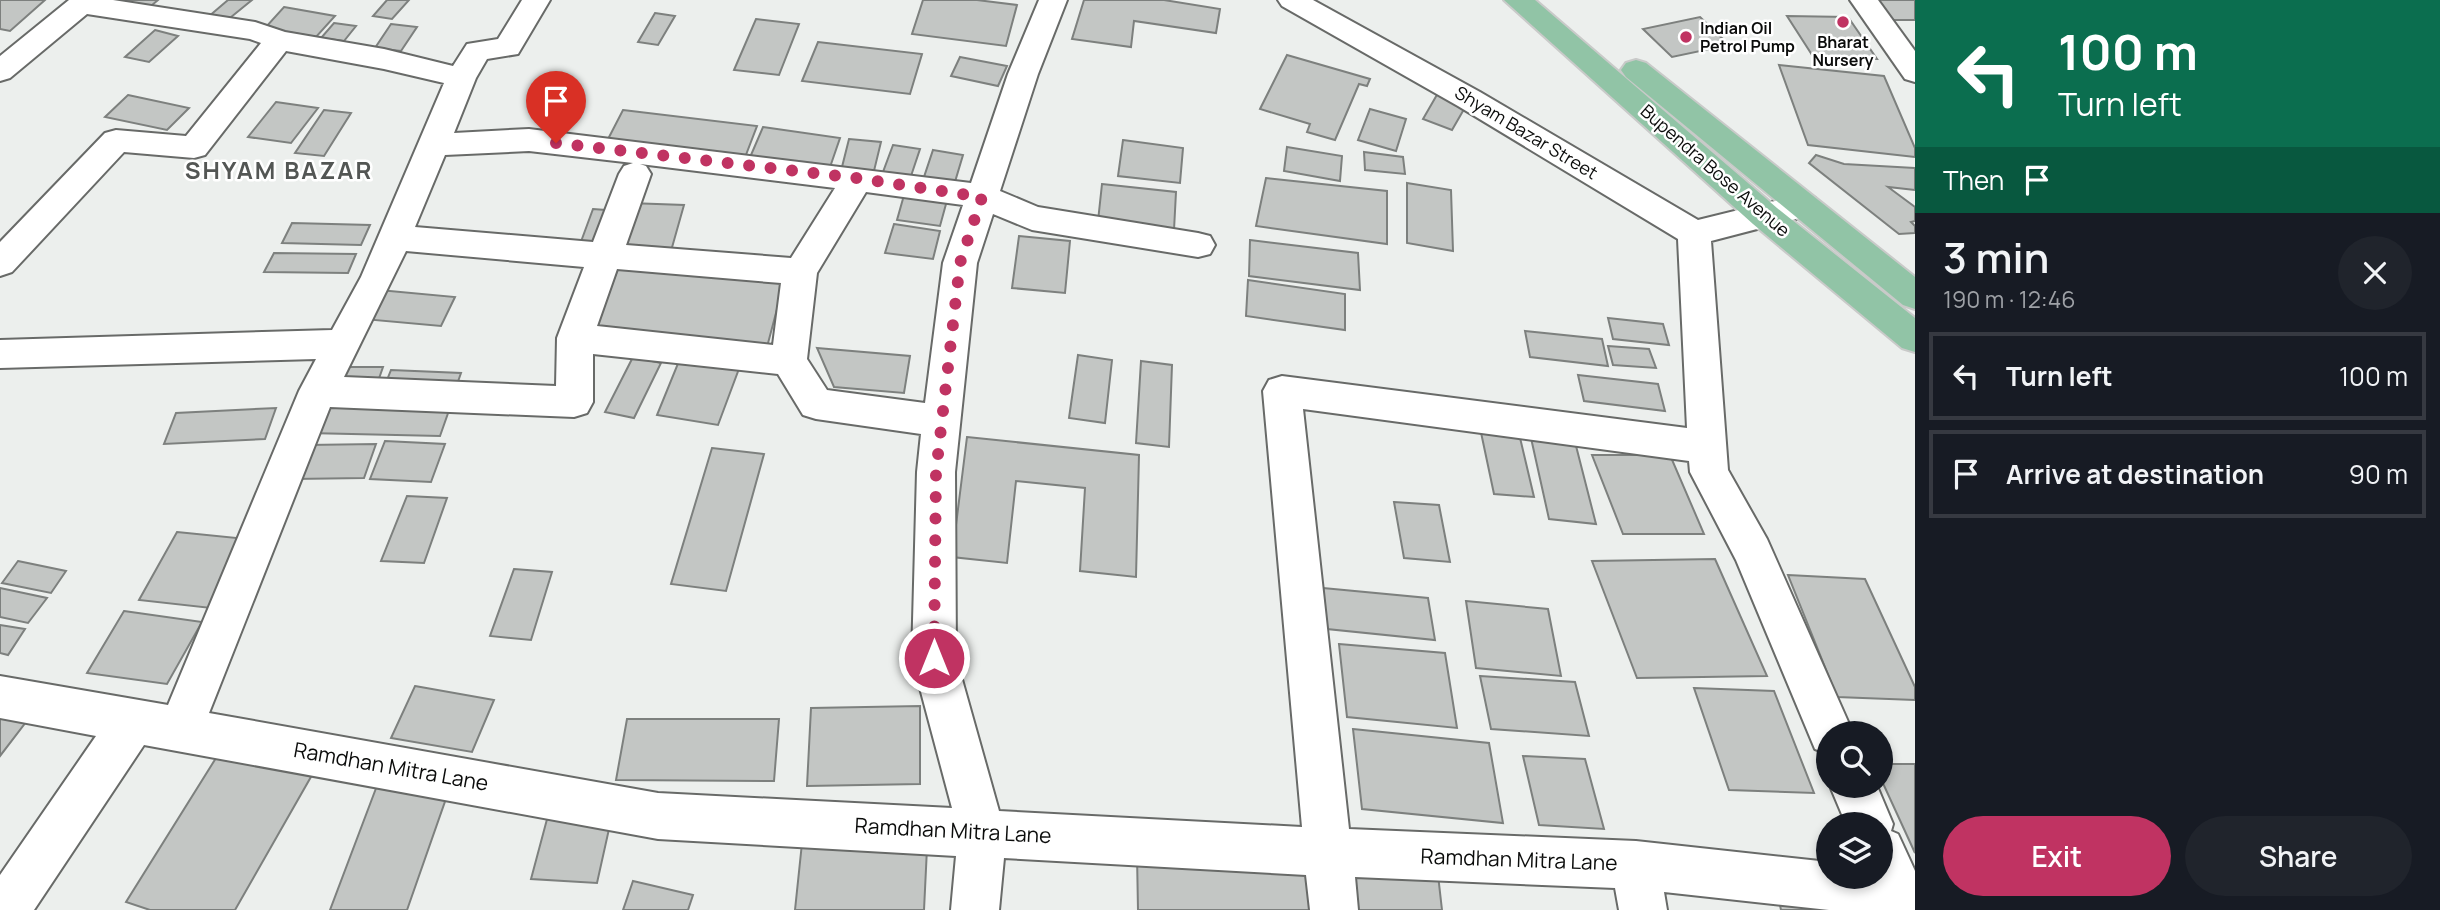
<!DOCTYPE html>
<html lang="en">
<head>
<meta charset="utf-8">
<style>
  body { margin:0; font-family:Manrope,sans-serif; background:#20242c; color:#f1f3f6; height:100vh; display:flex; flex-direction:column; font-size:26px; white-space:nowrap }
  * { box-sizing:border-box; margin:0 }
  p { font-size:23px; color:#9ea1a6 }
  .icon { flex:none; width:38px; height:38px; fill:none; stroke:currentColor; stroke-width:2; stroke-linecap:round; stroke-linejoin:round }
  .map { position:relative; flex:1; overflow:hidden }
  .panel { display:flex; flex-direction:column; background:#171b24; width:525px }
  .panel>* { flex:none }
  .banner { background:#0b6e4f; color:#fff; overflow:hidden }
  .fabs { position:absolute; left:1816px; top:721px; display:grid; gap:14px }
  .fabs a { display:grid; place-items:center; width:77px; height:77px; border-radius:50%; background:#171b24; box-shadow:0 4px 10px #0003; font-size:35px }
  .pin { position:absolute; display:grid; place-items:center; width:60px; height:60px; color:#fff; margin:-72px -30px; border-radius:50% 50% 50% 0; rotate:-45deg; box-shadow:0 0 7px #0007 }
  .pin .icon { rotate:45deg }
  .me { position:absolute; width:77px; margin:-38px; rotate:0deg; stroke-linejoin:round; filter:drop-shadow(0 0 5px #0008) }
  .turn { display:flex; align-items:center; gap:24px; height:147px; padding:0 28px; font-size:32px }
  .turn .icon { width:91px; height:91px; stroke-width:2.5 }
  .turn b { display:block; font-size:49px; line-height:60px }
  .then { display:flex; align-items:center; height:66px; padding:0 28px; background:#0003; gap:14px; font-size:26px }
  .round { display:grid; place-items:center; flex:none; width:74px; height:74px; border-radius:37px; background:#20242c }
  .headline { display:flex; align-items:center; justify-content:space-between; height:119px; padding:0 28px }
  h1 { font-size:42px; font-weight:600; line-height:52px }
  .action { display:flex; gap:14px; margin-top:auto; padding:14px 28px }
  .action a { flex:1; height:80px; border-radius:42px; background:#c03362; color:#fff; font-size:28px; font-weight:600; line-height:80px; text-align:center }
  .action a+a { background:#20242c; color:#f1f3f6 }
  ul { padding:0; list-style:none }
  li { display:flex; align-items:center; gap:21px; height:88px; margin:0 14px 10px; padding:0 14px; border:4px solid #363941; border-radius:0px }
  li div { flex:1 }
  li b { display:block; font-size:26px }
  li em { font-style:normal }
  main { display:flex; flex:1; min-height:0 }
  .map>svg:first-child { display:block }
  .building { fill:#c3c6c4; stroke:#7d807e; stroke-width:2 }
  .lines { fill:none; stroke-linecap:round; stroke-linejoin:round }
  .minor-casing { stroke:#686a68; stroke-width:4 }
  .major-casing { stroke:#c9cac9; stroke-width:4 }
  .minor { fill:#fff; fill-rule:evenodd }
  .major { fill:#91c4a6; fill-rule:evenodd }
  .route { stroke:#c03362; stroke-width:12; stroke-dasharray:0 21.6 }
  .poi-dot { fill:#c03362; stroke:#fff; stroke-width:2.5 }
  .labels { text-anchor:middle; stroke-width:5; stroke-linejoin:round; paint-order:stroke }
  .far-poi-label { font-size:16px; font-weight:bold; fill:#0b0c0b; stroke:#fff; text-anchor:start }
  .street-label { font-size:18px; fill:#0b0c0b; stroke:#fff }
  .near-street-label { font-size:21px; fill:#0b0c0b; stroke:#fff }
  .district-label { font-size:24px; font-weight:bold; letter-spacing:2px; fill:#535654; stroke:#fff }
</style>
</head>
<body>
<main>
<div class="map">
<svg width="1915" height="910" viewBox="0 0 1915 910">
  <rect width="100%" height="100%" fill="#ecefed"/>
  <g class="building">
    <path d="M0 0H45L10 31 0 29Z"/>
    <path d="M107 0H158L145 11Z"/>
    <path d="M228 0H252L225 22 208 17Z"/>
    <path d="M387 0H409L392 19 373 16Z"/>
    <path d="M923 0H977L1017 5 1006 46 912 34Z"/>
    <path d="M1084 0H1164L1220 9 1216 33 1134 21 1131 47 1072 39Z"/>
    <path d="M1878 0H1915V20H1892Z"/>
    <path d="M284 7 335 16 316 37 265 28Z"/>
    <path d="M655 13 675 16 658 45 638 42Z"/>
    <path d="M1787 16 1848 17 1877 59 1814 58Z"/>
    <path d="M1700 17 1729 45 1672 57 1643 29Z"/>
    <path d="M756 19 799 24 779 75 734 70Z"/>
    <path d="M334 23 356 26 344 41 321 38Z"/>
    <path d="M391 24 417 27 401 51 375 48Z"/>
    <path d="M155 30 178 36 149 62 125 57Z"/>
    <path d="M818 42 922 54 910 94 802 81Z"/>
    <path d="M1287 55 1370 79 1367 86 1359 84 1335 140 1307 132 1310 124 1260 109Z"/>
    <path d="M960 57 1007 66 998 86 951 76Z"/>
    <path d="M1779 65 1884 76 1915 148V157L1808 145Z"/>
    <path d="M1438 93 1467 104 1452 130 1423 119Z"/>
    <path d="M128 95 189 108 167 130 105 117Z"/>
    <path d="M276 102 318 108 291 143 248 137Z"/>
    <path d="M1370 109 1406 119 1396 151 1358 140Z"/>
    <path d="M324 110 351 113 324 156 295 153Z"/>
    <path d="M623 110 757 126 744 160 606 143Z"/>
    <path d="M763 127 840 138 828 173 748 162Z"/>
    <path d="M849 139 881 142 873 175 841 171Z"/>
    <path d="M1123 140 1183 148 1180 183 1118 176Z"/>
    <path d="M893 145 920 149 911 176 883 172Z"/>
    <path d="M1287 147 1342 156 1340 181 1284 171Z"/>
    <path d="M933 150 963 155 954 185 923 180Z"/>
    <path d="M1364 152 1403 157 1405 174 1365 170Z"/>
    <path d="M1816 155 1844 164 1915 168V190L1888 187 1915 207V221L1911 222 1915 226V233L1899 234 1809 163Z"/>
    <path d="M1266 178 1387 191V244L1256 226Z"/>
    <path d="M1407 183 1451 190 1453 251 1407 243Z"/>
    <path d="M1102 184 1176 192 1174 230 1098 221Z"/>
    <path d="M906 188 949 193 940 226 897 220Z"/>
    <path d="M629 203 684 205 671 251 615 248Z"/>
    <path d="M593 209 618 211 604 249 579 247Z"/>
    <path d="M292 223 370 225 361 245 282 243Z"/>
    <path d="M894 224 940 231 933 259 885 253Z"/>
    <path d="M1019 236 1070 241 1065 293 1012 288Z"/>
    <path d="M1250 240 1358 253 1360 290 1249 276Z"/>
    <path d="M274 253 356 254 348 273 264 272Z"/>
    <path d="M620 263 785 279 767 347 595 331Z"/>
    <path d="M1248 280 1345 294V330L1246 316Z"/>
    <path d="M379 290 455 297 441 326 363 319Z"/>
    <path d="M1608 318 1663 324 1669 345 1613 339Z"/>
    <path d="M1525 331 1602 339 1608 366 1530 357Z"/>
    <path d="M1608 346 1649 349 1656 368 1613 365Z"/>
    <path d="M817 348 910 356 904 393 834 387Z"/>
    <path d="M1078 355 1112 360 1105 423 1069 418Z"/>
    <path d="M681 356 740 366 718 425 657 415Z"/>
    <path d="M633 357 661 363 634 418 605 412Z"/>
    <path d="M1141 361 1172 365 1169 447 1136 443Z"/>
    <path d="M334 367H383L376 387 326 388Z"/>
    <path d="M391 370 461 373 454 393 383 390Z"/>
    <path d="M1578 375 1658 384 1665 411 1584 401Z"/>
    <path d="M324 396 453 399 440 436 308 433Z"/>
    <path d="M276 408 265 439 164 444 176 413Z"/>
    <path d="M1479 423 1517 425 1534 497 1494 494Z"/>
    <path d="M967 437 1139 455 1136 577 1080 571 1085 488 1016 481 1007 563 952 557Z"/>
    <path d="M1531 438 1575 442 1596 524 1549 519Z"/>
    <path d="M385 441 445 444 431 482 370 479Z"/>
    <path d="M376 444 364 478 294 479 307 445Z"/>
    <path d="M712 448 764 454 726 591 671 584Z"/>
    <path d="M1592 455H1670L1704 534H1623Z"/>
    <path d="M407 496 447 498 424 563 381 561Z"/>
    <path d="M1394 502 1439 505 1450 562 1404 558Z"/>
    <path d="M177 532 247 539 211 608 139 600Z"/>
    <path d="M1715 559 1767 676 1637 678 1592 561Z"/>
    <path d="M18 561 66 571 51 593 2 583Z"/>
    <path d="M514 569 552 572 531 640 490 636Z"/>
    <path d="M1788 575 1865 579 1915 687V700L1837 697Z"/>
    <path d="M0 588 47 598 28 623 0 617Z"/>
    <path d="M1323 588 1428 598 1435 640 1327 629Z"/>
    <path d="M1466 601 1548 609 1561 676 1476 668Z"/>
    <path d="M124 611 202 622 167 684 87 673Z"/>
    <path d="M0 625 25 629 8 655 0 653Z"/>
    <path d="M1339 644 1445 653 1457 728 1347 717Z"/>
    <path d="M1480 676 1575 682 1589 736 1491 729Z"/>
    <path d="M415 686 494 700 472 752 391 738Z"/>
    <path d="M1694 688 1774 691 1814 793 1729 790Z"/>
    <path d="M920 706V784L807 786 811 708Z"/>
    <path d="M0 714 26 722 0 756Z"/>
    <path d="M627 719H779L774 781 616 780Z"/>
    <path d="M1353 729 1489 743 1503 823 1362 809Z"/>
    <path d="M221 750 312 775 235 910H150L126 902Z"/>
    <path d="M1523 756 1585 759 1604 829 1539 825Z"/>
    <path d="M1881 764H1915V853L1881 779Z"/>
    <path d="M378 783 449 790 407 910H330Z"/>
    <path d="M550 808 613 811 597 883 531 879Z"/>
    <path d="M802 843 927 848 924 910H795Z"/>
    <path d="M1137 855 1305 868 1310 910H1138Z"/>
    <path d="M1350 863 1438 875 1442 910H1353Z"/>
    <path d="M633 881 693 895 688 910H623Z"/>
    <path d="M1778 896 1823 903 1825 910H1781Z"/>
  </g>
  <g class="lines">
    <defs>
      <g id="minor">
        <path d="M69 0H113L255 22 285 32 384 49 453 66 467 44 498 39 522 0H550L518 54 487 59 476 78 454 133 529 129 971 183 1008 74 1039 0H1067L1038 74 1000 191 1038 207 1198 233 1210 236 1215 245 1210 254 1198 257 1032 230 993 214 977 263 955 472 956 658 999 811 1302 827 1263 391 1269 380 1282 376 1687 428 1678 239 1458 106 1282 6 1278 0H1313L1480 92 1698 220 1803 194 1815 198 1819 206 1815 214 1711 241 1728 470 1767 539 1853 733H1829V754L1815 749 1736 560 1690 472 1689 461 1303 409 1349 829 1636 841 1829 862V877H1881V824H1846L1830 786H1877L1893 824 1891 831 1898 834 1915 871V910H1829L1664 892 1667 910H1619L1615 888 1355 877 1358 910H1310L1306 875 1004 858 999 910H951L956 856 658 839 144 745 34 910H0V875L96 736 0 718V676L168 705 299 391 316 359 0 368V340L332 330 361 277 444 83 384 69 286 51 205 155 194 158 124 152 12 272 0 276V242L105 133 116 130 186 136 261 43 250 39 87 14 10 78 0 81V56ZM529 151 633 163 624 166 619 174 593 242 415 227 445 155ZM640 164 835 188 791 258 626 245 651 174 646 166ZM866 192 963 205 943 263 925 403 827 390 807 359 817 273ZM406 251 584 267 557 338 556 386 344 377ZM617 269 781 283 773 345 597 326ZM593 354 778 374 803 415 816 419 921 434 917 472 912 658 952 808 658 793 209 713 330 407 574 417 587 413 593 402Z"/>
        <path d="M1850 0H1878L1915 51V82L1905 79Z"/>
      </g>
      <g id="major">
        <path d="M1504 0H1535L1777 208 1915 318V352L1902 348 1753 224Z"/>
        <path d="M1636 60 1646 63 1915 277V309L1903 305 1626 77 1621 70 1626 63Z"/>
      </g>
    </defs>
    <use href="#minor" class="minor-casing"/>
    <use href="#major" class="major-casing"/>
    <use href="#minor" class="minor"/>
    <use href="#major" class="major"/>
  </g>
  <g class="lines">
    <path class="route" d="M556 143 857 178 982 197 960 263 936 472 934 658"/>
  </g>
  <g class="poi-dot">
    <circle cx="1843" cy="22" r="7"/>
    <circle cx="1686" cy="37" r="7"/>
  </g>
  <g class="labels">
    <g class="far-poi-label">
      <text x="1700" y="34">Indian Oil<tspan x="1700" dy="18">Petrol Pump</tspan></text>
      <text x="1843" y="48" text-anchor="middle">Bharat<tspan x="1843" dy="18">Nursery</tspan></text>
    </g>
    <g class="street-label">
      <text transform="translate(1526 133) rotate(31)" y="6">Shyam Bazar Street</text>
      <text transform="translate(1715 171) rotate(41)" y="6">Bupendra Bose Avenue</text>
    </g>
    <g class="near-street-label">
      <text transform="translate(391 767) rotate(10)" y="7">Ramdhan Mitra Lane</text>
      <text transform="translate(953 831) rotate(3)" y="7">Ramdhan Mitra Lane</text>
      <text transform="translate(1519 860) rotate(2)" y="7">Ramdhan Mitra Lane</text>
    </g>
    <g class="district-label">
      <text x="279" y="179">SHYAM BAZAR</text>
    </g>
  </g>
</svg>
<div class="fabs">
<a><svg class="icon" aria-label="search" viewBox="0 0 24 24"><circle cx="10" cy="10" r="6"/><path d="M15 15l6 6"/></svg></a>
<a><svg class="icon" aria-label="layers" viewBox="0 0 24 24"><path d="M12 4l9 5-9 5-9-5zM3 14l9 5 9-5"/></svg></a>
</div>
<div class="pin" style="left:556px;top:143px;background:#d93025"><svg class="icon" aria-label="arrive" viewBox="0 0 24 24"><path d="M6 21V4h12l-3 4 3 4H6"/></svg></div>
<svg class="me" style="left:934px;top:658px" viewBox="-20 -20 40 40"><circle r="17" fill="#c03362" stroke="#fff" stroke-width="3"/><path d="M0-11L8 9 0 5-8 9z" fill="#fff"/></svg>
</div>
<section class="panel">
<div class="banner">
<div class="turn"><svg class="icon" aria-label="left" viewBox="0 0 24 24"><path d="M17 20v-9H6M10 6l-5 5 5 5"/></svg><div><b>100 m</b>Turn left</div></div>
<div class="then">Then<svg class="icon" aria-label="arrive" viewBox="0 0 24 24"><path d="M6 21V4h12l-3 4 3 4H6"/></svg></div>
</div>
<div class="headline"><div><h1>3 min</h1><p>190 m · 12:46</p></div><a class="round"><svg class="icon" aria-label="close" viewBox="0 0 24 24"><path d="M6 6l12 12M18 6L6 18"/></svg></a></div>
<ul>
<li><svg class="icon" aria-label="left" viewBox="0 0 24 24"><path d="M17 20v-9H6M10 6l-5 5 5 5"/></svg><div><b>Turn left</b></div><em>100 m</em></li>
<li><svg class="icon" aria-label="arrive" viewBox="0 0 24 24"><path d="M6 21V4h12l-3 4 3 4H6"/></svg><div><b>Arrive at destination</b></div><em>90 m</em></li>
</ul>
<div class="action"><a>Exit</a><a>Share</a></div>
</section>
</main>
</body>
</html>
